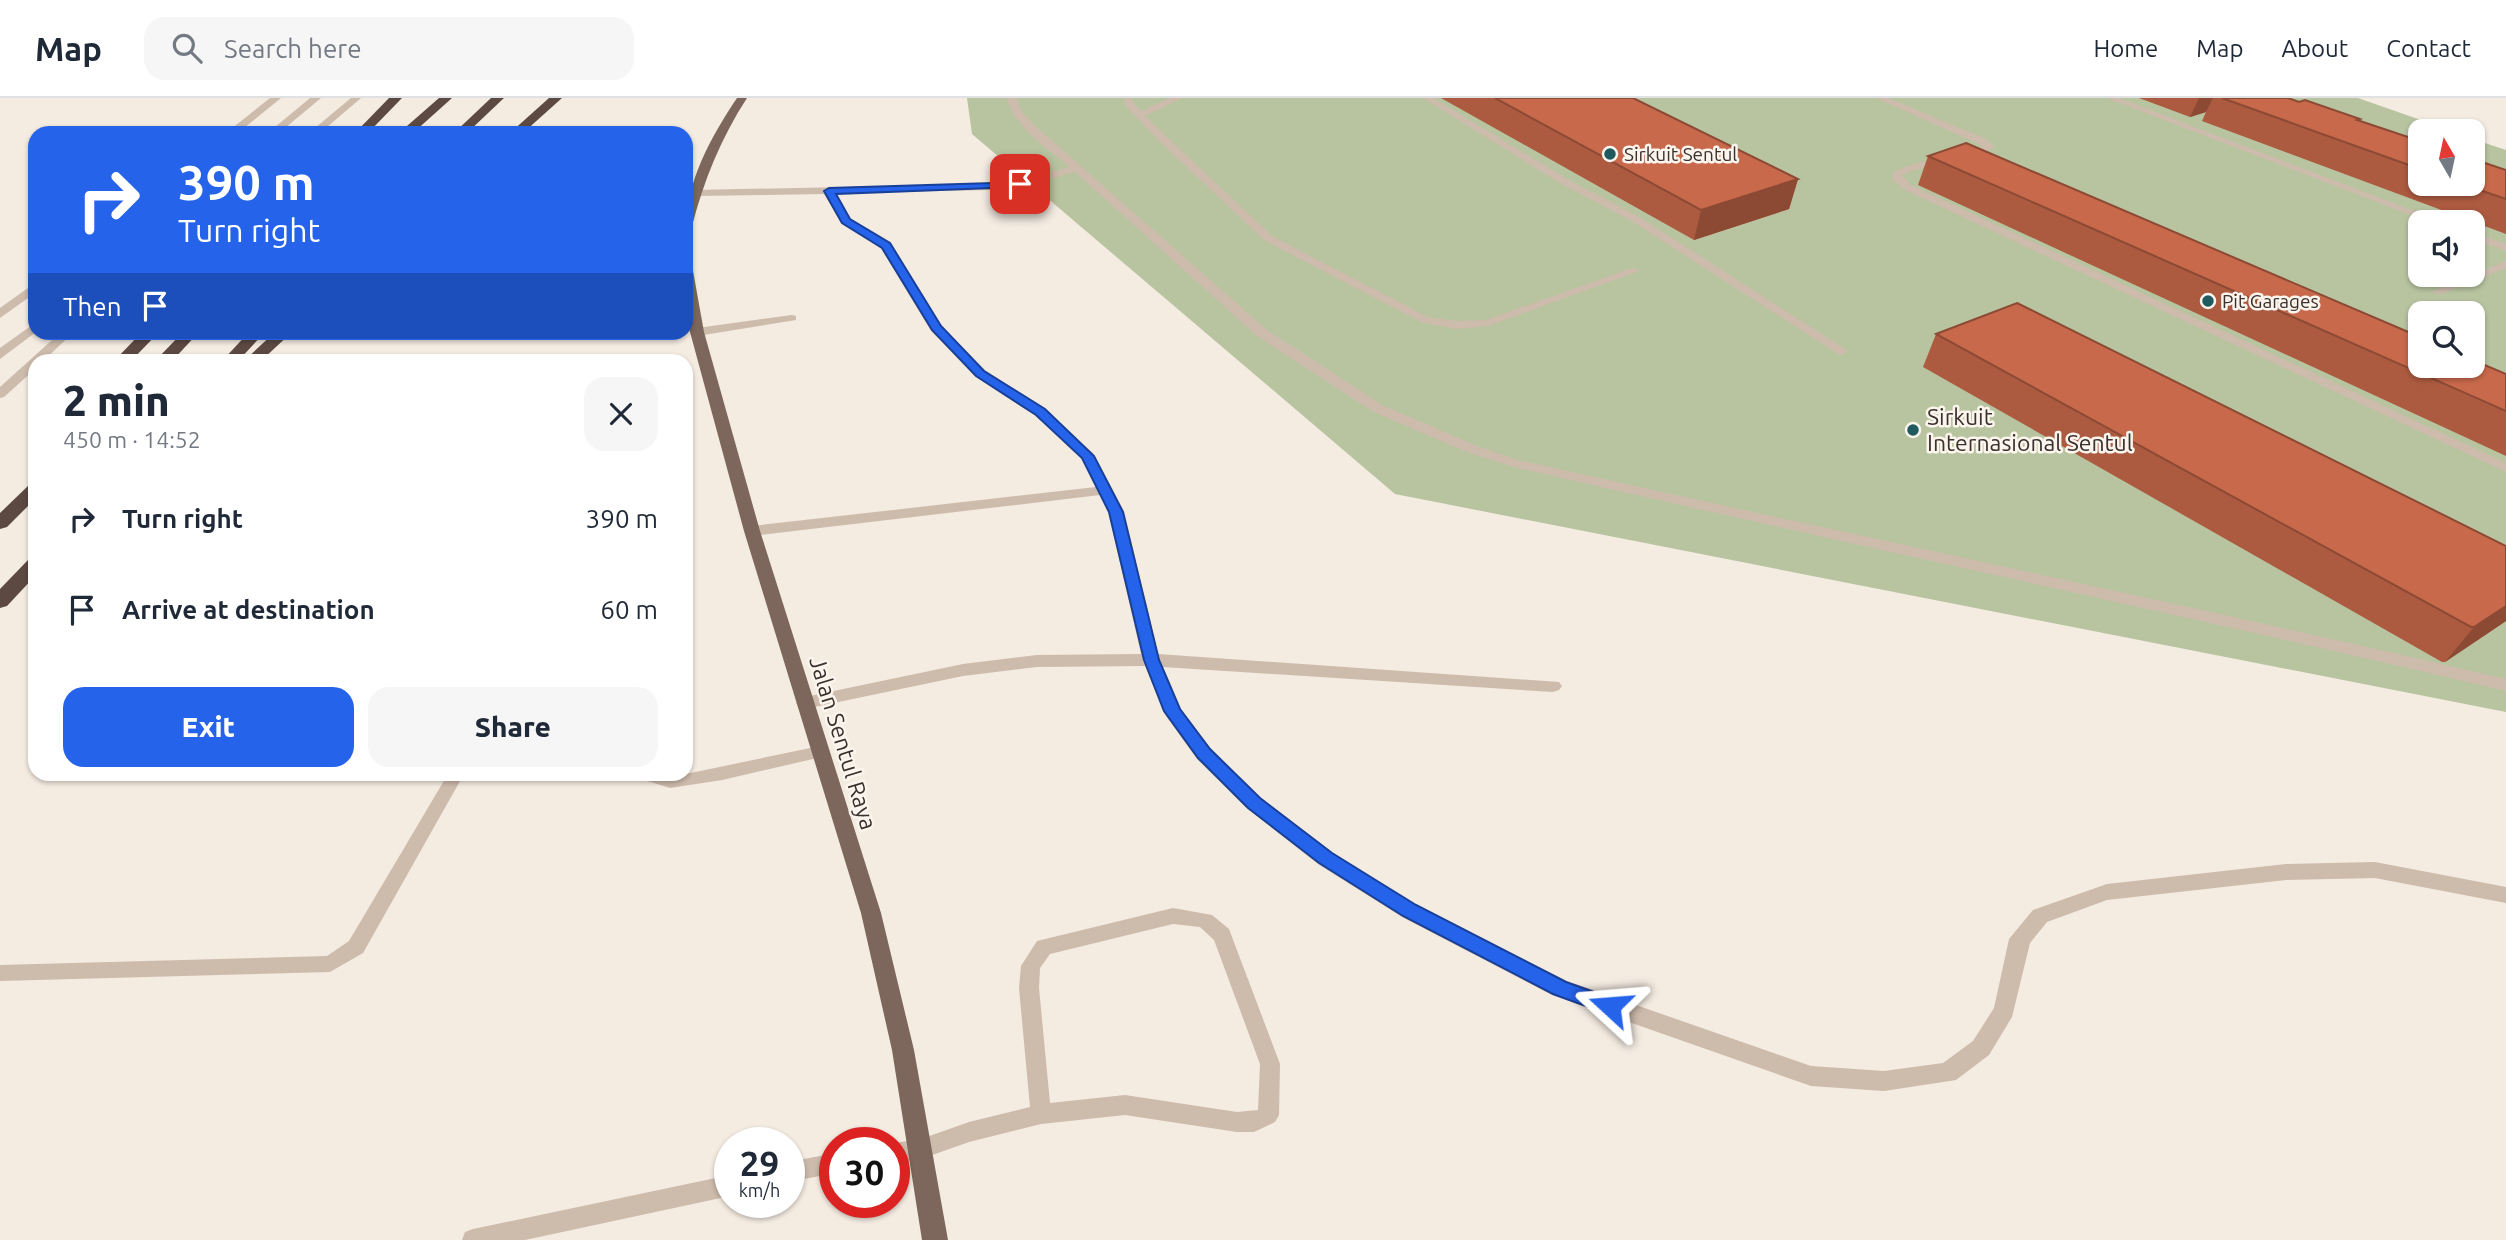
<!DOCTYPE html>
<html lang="en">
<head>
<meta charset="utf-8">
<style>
  body { margin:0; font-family:Ubuntu,sans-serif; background:#f6f6f7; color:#1f2937; height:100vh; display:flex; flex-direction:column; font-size:26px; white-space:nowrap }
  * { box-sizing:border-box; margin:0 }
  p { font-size:23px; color:#747a83 }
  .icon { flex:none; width:38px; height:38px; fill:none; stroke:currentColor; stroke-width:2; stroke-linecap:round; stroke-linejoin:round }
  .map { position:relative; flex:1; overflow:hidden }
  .panel { position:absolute; left:28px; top:256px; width:665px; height:427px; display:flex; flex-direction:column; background:#fff; border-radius:21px; box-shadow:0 2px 5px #0004 }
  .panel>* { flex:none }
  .hud { position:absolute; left:28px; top:28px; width:665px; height:214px; border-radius:21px; box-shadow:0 2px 5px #0004; background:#2563eb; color:#fff; overflow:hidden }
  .needle { width:46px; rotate:351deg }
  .fabs { position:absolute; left:2408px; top:21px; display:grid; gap:14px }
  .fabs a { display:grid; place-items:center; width:77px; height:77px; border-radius:14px; background:#fff; box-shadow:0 2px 5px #0004; font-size:35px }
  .speed { position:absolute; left:714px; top:1029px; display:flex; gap:14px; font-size:35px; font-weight:700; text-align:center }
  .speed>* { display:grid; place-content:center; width:91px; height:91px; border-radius:50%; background:#fff; box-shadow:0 2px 5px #0004; line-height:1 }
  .speed small { font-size:18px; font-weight:400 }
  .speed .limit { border:10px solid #d22; background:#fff; color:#111 }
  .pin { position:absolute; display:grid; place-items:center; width:60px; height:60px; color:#fff; margin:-30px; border-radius:14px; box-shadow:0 4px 10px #0006 }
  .me { position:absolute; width:77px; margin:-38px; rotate:289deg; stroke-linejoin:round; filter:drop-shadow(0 0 5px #0008) }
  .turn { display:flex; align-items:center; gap:24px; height:147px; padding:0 35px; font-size:32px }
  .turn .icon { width:91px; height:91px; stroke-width:2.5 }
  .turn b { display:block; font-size:49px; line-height:60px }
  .then { display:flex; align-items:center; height:66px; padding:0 35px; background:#0003; gap:14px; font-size:26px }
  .round { display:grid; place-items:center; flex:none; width:74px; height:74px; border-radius:21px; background:#f6f6f7 }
  .headline { display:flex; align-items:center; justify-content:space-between; height:119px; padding:0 35px }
  h1 { font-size:42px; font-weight:800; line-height:52px }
  .button { display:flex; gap:14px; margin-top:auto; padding:14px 35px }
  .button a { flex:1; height:80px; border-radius:21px; background:#2563eb; color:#fff; font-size:28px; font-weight:800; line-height:80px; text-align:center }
  .button a+a { background:#f6f6f7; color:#1f2937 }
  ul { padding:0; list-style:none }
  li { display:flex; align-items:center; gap:21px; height:91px; padding:0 35px }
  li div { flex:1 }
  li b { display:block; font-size:26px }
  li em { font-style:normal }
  header { display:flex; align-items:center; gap:42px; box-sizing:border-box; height:98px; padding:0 35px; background:#fff; border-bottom:2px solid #e0e1e3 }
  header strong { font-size:33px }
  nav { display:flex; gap:38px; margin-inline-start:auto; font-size:24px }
  .search { width:490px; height:63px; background:#f6f6f7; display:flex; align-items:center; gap:18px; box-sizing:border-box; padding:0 24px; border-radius:21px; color:#747a83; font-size:26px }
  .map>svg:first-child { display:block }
  .green { fill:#b8c4a0; fill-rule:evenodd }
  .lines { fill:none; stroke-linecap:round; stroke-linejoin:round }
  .lane { fill:#cdbbac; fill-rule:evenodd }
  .street { fill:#cdbbac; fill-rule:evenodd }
  .primary { fill:#7d675c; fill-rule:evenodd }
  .highway { fill:#5c4a42; fill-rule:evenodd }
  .wall { fill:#ac5a40 }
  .shaded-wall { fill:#8c4a34 }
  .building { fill:#c8694b; stroke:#8c4a34; stroke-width:2 }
  .route { fill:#2563eb; stroke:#184099; stroke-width:2 }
  .poi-dot { fill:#1f5a5e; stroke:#fbf5ee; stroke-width:2.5 }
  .labels { text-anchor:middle; stroke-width:5; stroke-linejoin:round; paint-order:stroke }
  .far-poi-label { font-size:19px; fill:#3b302b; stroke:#fbf5ee; text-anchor:start }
  .poi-label { font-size:23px; fill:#3b302b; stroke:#fbf5ee; text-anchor:start }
  .street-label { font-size:23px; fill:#3b302b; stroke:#fbf5ee }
</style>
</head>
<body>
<header>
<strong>Map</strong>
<div class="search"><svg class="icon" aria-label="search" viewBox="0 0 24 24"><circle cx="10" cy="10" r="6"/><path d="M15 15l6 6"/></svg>Search here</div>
<nav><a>Home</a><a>Map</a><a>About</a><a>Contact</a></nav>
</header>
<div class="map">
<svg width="2506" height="1142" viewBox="0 0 2506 1142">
  <rect width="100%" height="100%" fill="#f4ebe1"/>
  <path class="green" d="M967 0H2358L2452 33H2420V86H2473V41L2506 52V614L1395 396 972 36ZM2420 124H2473V177H2420ZM2420 215H2473V268H2420Z"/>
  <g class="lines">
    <g class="lane">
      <path d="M351 0H361L320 35H309Z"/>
      <path d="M1124 0H1132L1133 4 1141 13 1170 0H1182L1145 18 1272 138 1428 219 1456 223 1486 222 1632 170 1642 172 1488 228 1456 231 1421 224 1264 142 1158 42 1125 7Z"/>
      <path d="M1423 0H1433L1571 83 1638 118 1848 253 1842 257 1838 256 1630 122 1563 87Z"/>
      <path d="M1876 0H1888L1984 40 1995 48C1969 67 1931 63 1902 77L1911 87 2506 365V374L1903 91 1892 81 1894 74C1921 60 1954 60 1983 48Z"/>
      <path d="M2107 0H2119L2443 124H2429Z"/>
      <path d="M2473 134 2506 146V153L2473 141Z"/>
      <path d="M2506 163V170L2441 196 2431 194Z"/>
      <path d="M792 217 796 218V222L697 238 691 234 697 230Z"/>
      <path d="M61 234H74L44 262H35V271L4 299 0 300V289Z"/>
      <path d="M820 648 826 650 828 654 826 658 722 682 670 690 641 681 639 676H686Z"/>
      <path d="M448 676H464L363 855 330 874 0 883V867L327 858 349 843Z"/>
      <path d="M1173 810 1212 817 1229 831 1280 966 1279 1017 1275 1024 1254 1034H1237L1125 1017 1041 1026 969 1044 921 1061 894 1065V1045L921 1041 969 1024 1030 1009 1019 890 1021 868 1037 843ZM1173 826 1200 829 1214 842 1260 966 1258 1012 1237 1014 1125 997 1050 1005 1039 890 1040 870 1050 856Z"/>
      <path d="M835 1055V1075L789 1084V1064Z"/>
      <path d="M730 1077V1098L525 1142H462L465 1134 473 1131Z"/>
    </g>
    <g class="street">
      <path d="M270 0H281L238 35H226Z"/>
      <path d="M310 0H321L279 35H268Z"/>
      <path d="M1007 0H1017L1020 11 1032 25 1267 232 1384 308 1477 348 1518 362C1847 436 2177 504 2506 581V593C2176 515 1844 445 1514 369L1467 354 1374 314 1257 238 1075 74 1020 89 991 92 835 95 850 121 890 145 941 228 985 272 1045 311 1093 355 1124 413 1158 556 1559 584 1562 588 1559 592 1553 594 1163 569 1180 611 1211 651 1261 700 1332 754 1416 807 1567 883 1811 968 1884 973 1943 965 1973 943 1994 910 2009 841 2033 812 2107 786 2286 766 2375 764 2506 789V805L2375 780 2286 782 2107 802 2047 824 2030 845 2012 919 1989 957 1956 982 1884 993 1811 988 1552 897 1402 819 1318 766 1247 710 1197 661 1166 618 1145 568 1037 569 963 578 805 611 799 610 796 605 799 600 805 599 963 566 1037 557 1141 556 1108 413 1100 397 752 438 744 433 752 428 1096 389 1082 360 1035 317 975 278 931 233 881 150 842 125 824 96 694 98 688 95 694 92 991 86 1019 83 1069 69C1047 50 1014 29 1007 0Z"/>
      <path d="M35 185V195L0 220V210Z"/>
      <path d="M35 225 36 234 0 261V250Z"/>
    </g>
    <g class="primary">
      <path d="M737 0H747C721 40 704 82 692 128L686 131C686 83 711 39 737 0Z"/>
      <path d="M686 163 692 167 704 234 760 433 881 815 914 952 948 1142H922L892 952 861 815 744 433 690 234 686 206Z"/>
    </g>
    <g class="highway">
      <path d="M389 0H402L368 35H355Z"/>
      <path d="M439 0H452L413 35H399Z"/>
      <path d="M491 0H504L467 35H454Z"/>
      <path d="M549 0H562L523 35H510Z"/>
      <path d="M142 234H159L132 262H115Z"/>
      <path d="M183 234H199L173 262H156Z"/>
      <path d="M249 234H265L239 262H223Z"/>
      <path d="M275 234H292L262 262H245Z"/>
      <path d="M35 386V401L7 429 0 431V415L29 387Z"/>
      <path d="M35 460V478L7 508 0 510V491L28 462Z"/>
    </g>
  </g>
  <g class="wall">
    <path d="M1441 0H1633L1798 81 1789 111 1694 142Z"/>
    <path d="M2139 0H2288L2360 21 2359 22 2420 43V86H2473L2506 72V136L2202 23 2206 14 2190 19Z"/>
    <path d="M1928 58 2506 276V358L1918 87Z"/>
    <path d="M1936 236 2506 448V523L2445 564H2442L1923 269Z"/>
  </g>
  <g class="shaded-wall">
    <path d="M2199 0H2213L2206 14 2190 19Z"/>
    <path d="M1798 81 1789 111 1694 142 1701 112Z"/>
    <path d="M2506 508V523L2445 564 2474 529Z"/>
  </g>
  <g class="building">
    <path d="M1495 0H1633L1798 81 1701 112Z"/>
    <path d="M2222 0H2288L2299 4 2305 2 2360 21 2357 22 2420 43V71Z"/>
    <path d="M1966 45 2420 239V268H2473V262L2506 276V313L1928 58Z"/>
    <path d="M2473 61 2506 72V101L2462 86H2473Z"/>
    <path d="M2017 205 2506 448V508L2474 529H2471L1936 236Z"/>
  </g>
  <path class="route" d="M1023 84 1025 86 1020 89 836 96 850 121 890 145 941 228 984 273 1045 311 1094 358 1123 414 1159 562 1180 611 1210 651 1260 700 1332 755 1416 807 1566 884 1617 902 1620 908 1617 914 1610 917 1553 896 1403 818 1319 765 1248 710 1198 660 1164 613 1144 562 1109 414 1082 360 1036 317 976 278 932 232 882 150 842 125 824 93 829 90Z"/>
  <g class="poi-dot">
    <circle cx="1610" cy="56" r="7"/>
    <circle cx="2208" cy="203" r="7"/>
    <circle cx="1913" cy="332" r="7"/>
  </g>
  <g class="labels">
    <g class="far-poi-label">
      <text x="1624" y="63">Sirkuit Sentul</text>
      <text x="2222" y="210">Pit Garages</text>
    </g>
    <g class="poi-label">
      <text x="1927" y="327">Sirkuit<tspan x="1927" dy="26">Internasional Sentul</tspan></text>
    </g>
    <g class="street-label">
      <text transform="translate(843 645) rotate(73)" y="8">Jalan Sentul Raya</text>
    </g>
  </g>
</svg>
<div class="fabs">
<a><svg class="needle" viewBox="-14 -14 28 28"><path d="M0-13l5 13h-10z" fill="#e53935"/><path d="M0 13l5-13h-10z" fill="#747a83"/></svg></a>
<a><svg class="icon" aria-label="sound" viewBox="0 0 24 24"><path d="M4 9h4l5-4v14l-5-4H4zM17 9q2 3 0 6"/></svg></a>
<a><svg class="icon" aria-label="search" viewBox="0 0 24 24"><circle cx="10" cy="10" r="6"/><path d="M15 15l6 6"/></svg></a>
</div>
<div class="speed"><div>29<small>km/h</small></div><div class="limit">30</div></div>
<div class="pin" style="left:1020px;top:86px;background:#d93025"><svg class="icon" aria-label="arrive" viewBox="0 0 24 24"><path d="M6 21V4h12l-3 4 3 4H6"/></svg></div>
<svg class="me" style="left:1610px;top:908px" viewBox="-20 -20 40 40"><path d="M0-17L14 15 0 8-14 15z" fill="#2563eb" stroke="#fff" stroke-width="4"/></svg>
<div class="hud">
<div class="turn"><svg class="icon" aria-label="right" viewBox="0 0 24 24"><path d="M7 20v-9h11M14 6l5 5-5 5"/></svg><div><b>390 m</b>Turn right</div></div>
<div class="then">Then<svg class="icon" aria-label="arrive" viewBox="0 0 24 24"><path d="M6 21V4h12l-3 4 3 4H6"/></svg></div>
</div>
<section class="panel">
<div class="headline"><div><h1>2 min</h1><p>450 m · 14:52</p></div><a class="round"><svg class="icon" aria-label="close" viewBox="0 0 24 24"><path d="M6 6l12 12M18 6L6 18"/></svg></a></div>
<ul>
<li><svg class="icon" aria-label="right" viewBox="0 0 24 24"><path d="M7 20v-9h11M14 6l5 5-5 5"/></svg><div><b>Turn right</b></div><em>390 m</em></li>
<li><svg class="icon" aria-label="arrive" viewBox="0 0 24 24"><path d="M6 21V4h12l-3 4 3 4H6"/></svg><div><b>Arrive at destination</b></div><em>60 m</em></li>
</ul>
<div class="button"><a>Exit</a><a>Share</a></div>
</section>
</div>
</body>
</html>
